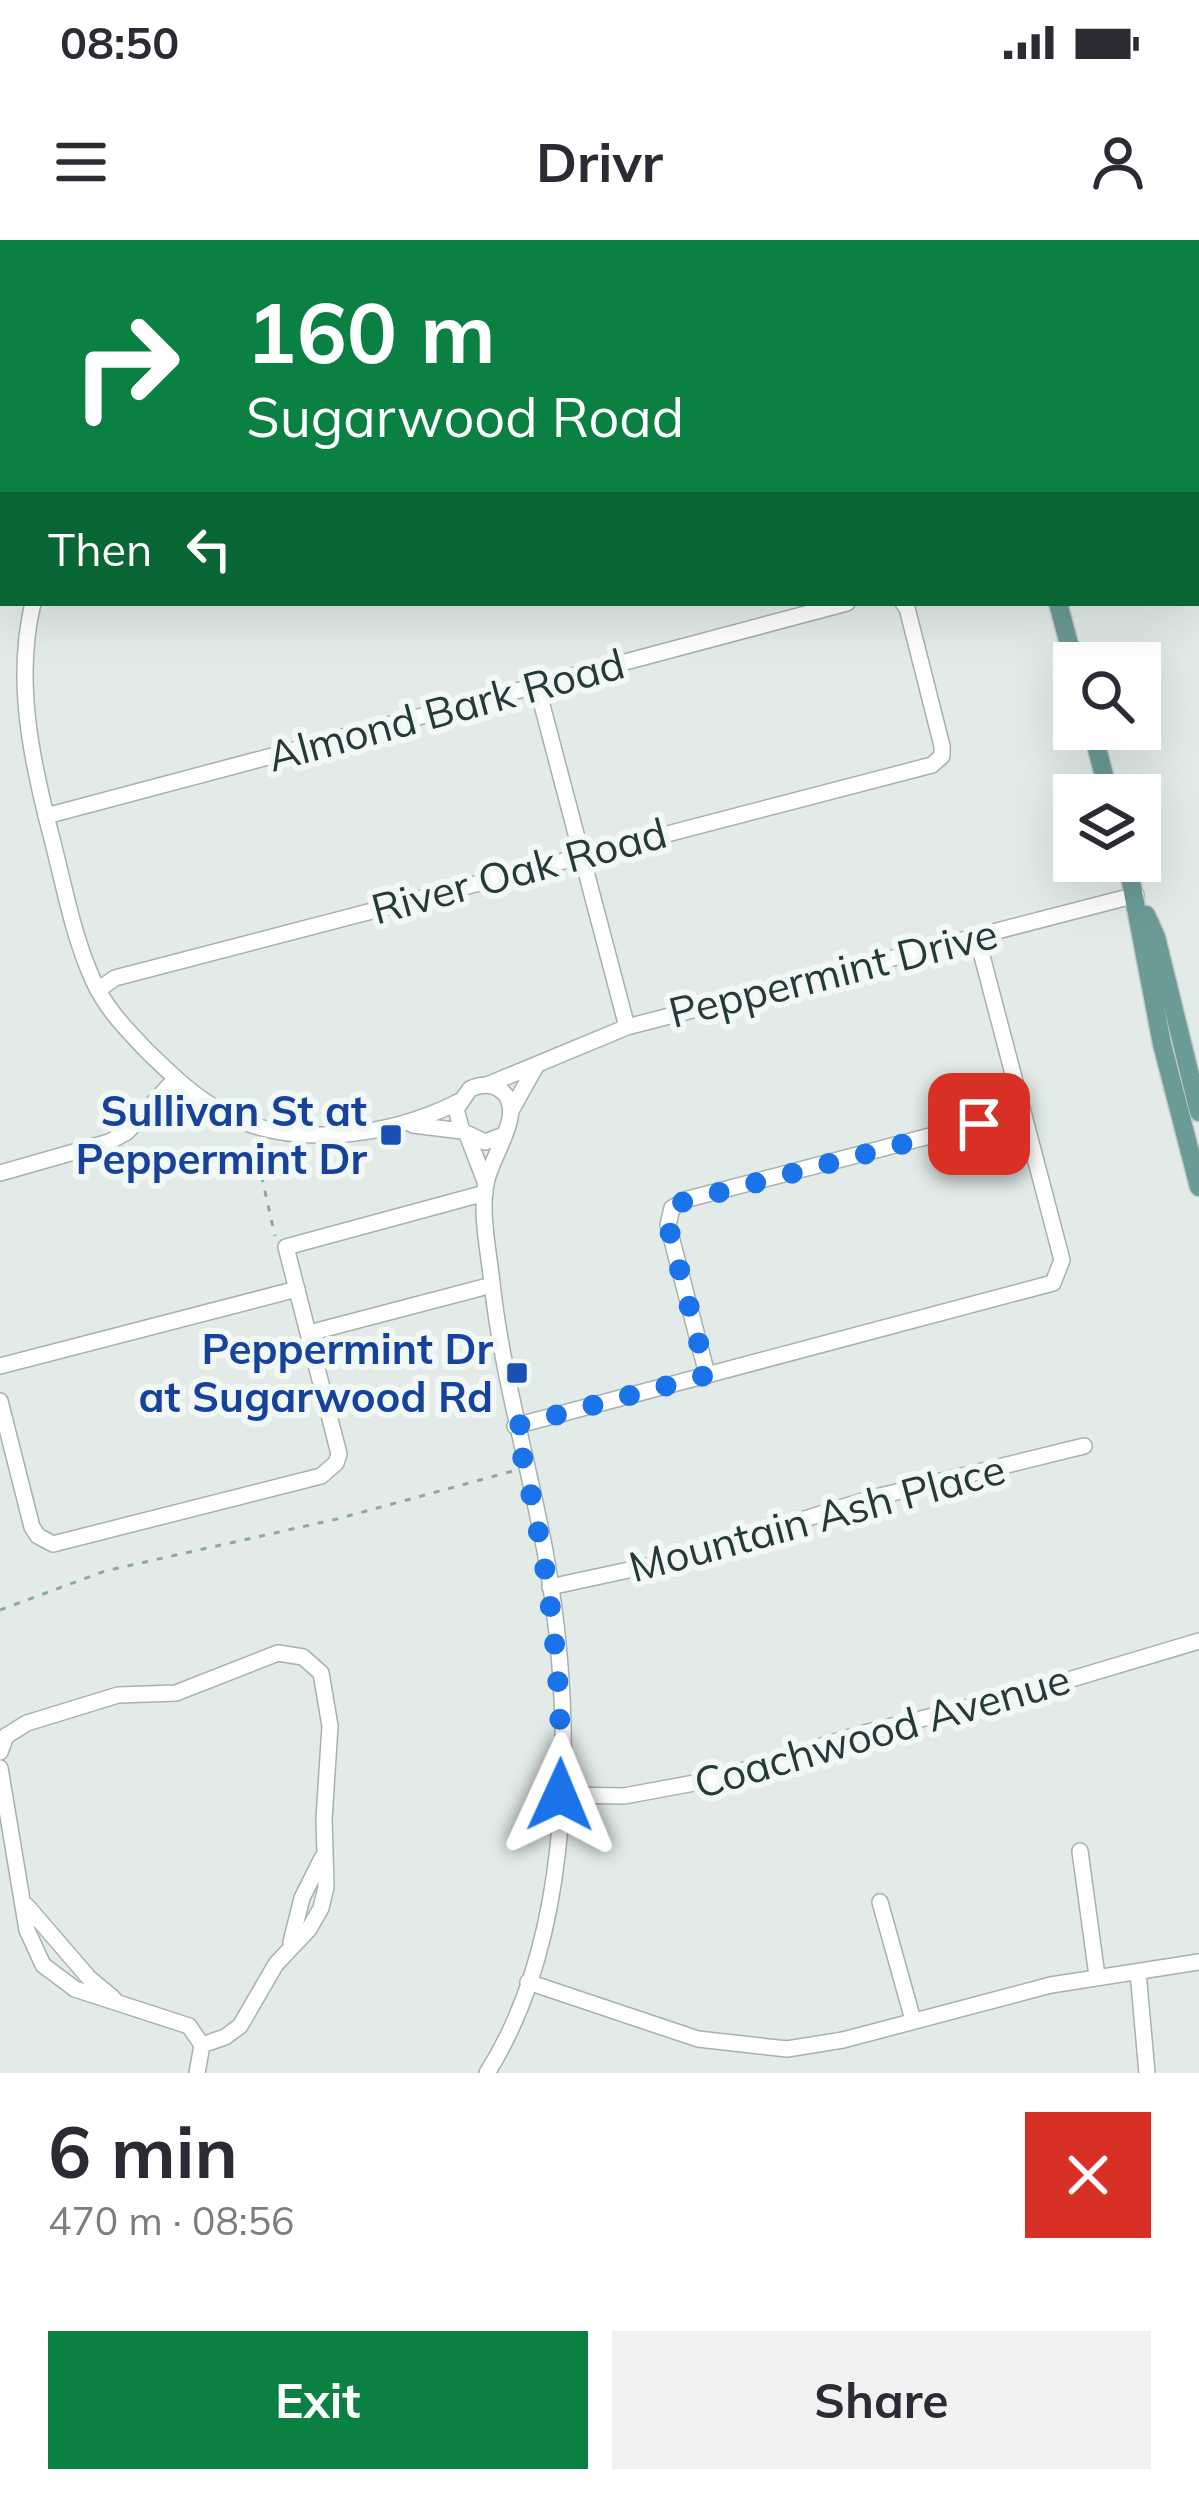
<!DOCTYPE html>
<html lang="en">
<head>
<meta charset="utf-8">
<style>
  body { margin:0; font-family:Mulish,sans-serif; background:#f2f2f3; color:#2b2b33; height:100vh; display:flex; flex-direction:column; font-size:45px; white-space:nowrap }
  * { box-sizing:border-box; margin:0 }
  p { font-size:39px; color:#7c7c81 }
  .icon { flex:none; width:66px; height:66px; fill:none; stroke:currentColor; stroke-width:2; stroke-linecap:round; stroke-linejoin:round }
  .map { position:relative; height:1833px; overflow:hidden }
  .sheet { display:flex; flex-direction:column; background:#fff; flex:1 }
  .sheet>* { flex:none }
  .guide { position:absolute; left:0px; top:0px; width:1200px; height:366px; box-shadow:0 12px 48px #0002; background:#0b8043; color:#fff; overflow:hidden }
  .controls { position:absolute; left:1053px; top:402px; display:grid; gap:24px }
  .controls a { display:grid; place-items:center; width:108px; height:108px; border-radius:0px; background:#fff; box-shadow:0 12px 48px #0002; font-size:60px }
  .pin { position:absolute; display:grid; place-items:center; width:102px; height:102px; color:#fff; margin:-51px; border-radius:24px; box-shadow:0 6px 18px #0006 }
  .me { position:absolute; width:132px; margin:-66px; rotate:1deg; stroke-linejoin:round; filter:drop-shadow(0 0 9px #0008) }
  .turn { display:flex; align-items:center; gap:42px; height:252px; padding:0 48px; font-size:54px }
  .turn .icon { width:156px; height:156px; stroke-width:2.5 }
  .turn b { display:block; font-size:84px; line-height:102px }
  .then { display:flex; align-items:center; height:114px; padding:0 48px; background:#0003; gap:24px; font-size:45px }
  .round { display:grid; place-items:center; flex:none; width:126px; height:126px; border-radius:0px; background:#f2f2f3 }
  .head { display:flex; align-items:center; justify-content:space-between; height:204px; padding:0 48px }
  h1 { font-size:72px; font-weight:700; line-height:90px }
  .cta { display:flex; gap:24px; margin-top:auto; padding:24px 48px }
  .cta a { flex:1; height:138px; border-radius:0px; background:#0b8043; color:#fff; font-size:48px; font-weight:700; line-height:138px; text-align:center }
  .cta a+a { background:#f2f2f3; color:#2b2b33 }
  .status { display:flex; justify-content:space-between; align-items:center; height:84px; padding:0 60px; background:#fff; direction:ltr }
  .status svg { height:33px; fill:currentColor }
  header { display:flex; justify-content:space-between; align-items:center; height:156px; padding:0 48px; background:#fff; font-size:54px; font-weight:700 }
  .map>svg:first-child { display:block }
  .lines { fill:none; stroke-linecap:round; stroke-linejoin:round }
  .minor-casing { stroke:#a5b2b0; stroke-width:18 }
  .major-casing { stroke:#c2c8c7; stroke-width:21 }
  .path { stroke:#86aba5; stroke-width:3; stroke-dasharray:6 9; stroke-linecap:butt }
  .minor { stroke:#fff; stroke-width:15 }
  .major { stroke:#6b9b97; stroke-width:18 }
  .route { stroke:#1a73e8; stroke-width:21; stroke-dasharray:0 37.8 }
  .transit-dot { fill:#1a4fb4; stroke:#f2f8f6; stroke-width:4.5 }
  .labels { text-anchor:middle; stroke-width:12; stroke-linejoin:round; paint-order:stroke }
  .street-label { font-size:42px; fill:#243a38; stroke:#f2f8f6 }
  .transit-label { font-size:42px; font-weight:bold; fill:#164399; stroke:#f2f8f6; text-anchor:end }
</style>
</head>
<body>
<div class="status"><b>08:50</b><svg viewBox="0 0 49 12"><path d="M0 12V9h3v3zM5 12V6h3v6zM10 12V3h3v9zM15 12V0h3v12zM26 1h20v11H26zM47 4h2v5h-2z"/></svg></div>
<header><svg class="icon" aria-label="menu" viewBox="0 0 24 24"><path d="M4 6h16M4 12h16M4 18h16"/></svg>Drivr<svg class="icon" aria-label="person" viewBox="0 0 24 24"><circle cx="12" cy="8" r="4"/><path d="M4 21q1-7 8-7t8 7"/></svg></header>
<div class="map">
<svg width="1199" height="1833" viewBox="0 0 1199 1833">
  <rect width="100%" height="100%" fill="#e2ebe8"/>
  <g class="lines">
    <defs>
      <g id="minor">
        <path d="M327 0 329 3"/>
        <path d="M567 0 568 3"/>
        <path d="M943 3 944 0"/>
        <path d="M1193 3 1194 0"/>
        <path d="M0 40H3"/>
        <path d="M0 224 3 226"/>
        <path d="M1197 318 1199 325"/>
        <path d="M33 363C14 441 32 523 52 599 64 645 73 696 93 740 106 769 126 789 148 812 170 833 192 855 219 870 288 911 389 897 458 862"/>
        <path d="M537 446 627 787"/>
        <path d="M46 576 847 363"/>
        <path d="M98 750 115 738 932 525 942 516V506L907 368 903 363"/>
        <path d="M487 845 627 787 1136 655"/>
        <path d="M512 869 536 826"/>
        <path d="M413 885 462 891"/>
        <path d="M468 897 486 944"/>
        <path d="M0 933 109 902 127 892 175 839"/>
        <path d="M309 1093 492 1045"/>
        <path d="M0 1126 297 1049"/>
        <path d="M707 1134 668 985 672 968 688 959 1022 872"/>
        <path d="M0 1161 32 1287 38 1296 53 1304 321 1236 336 1223 339 1214 286 1007 485 953"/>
        <path d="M515 1186 1053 1043 1062 1020 977 697"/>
        <path d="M550 1347 670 1321 872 1258 1084 1206"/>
        <path d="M0 1512 6 1496 27 1483 118 1455 176 1453 278 1413 303 1417 321 1433 330 1486 324 1579 326 1647 321 1668 309 1689 276 1724 240 1786 225 1797 202 1805 197 1833"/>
        <path d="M0 1528 27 1690 43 1725 75 1749 189 1786 202 1805"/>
        <path d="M560 1555 624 1556 716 1539 860 1494 1018 1455 1199 1401"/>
        <path d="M1080 1611 1097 1736"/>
        <path d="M880 1662 913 1780"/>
        <path d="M27 1666 89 1738 113 1758"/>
        <path d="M291 1702 302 1658 322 1618"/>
        <path d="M1138 1732 1147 1833"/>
        <path d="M528 1742 698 1799 787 1809 843 1800 1051 1745 1199 1722"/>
        <path d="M487 1833C577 1691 574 1471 545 1311 528 1221 502 1134 492 1043 489 1013 480 974 486 944 490 917 526 873 503 852 493 843 481 844 470 849L456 869 462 891 485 902 501 896"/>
      </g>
      <g id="major">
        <path d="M1038 3 1039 0"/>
        <path d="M1058 363 1074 423"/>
        <path d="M1092 489 1109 555"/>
        <path d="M1127 621 1162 804 1199 947"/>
        <path d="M1146 675 1156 697 1199 872"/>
      </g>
    </defs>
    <use href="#minor" class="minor-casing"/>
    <use href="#major" class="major-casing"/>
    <g class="path">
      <path d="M885 0 886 3"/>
      <path d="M100 3V0"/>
      <path d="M255 907 275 996"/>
      <path d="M0 1370 105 1331 337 1279 513 1231"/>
    </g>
    <use href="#minor" class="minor"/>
    <use href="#major" class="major"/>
  </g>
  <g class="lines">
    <path class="route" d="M560 1555C564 1428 546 1309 515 1186L707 1135 668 985 669 975 679 963 979 884"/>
  </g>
  <g class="transit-dot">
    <rect x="379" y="883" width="24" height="24" rx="6"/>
    <rect x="505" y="1121" width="24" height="24" rx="6"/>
  </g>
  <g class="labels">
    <g class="street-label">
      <text transform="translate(446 470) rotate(-15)" y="15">Almond Bark Road</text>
      <text transform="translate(519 631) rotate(-15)" y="15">River Oak Road</text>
      <text transform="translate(833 733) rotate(-14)" y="15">Peppermint Drive</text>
      <text transform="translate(817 1278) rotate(-15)" y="15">Mountain Ash Place</text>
      <text transform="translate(882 1491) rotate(-16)" y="15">Coachwood Avenue</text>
    </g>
    <g class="transit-label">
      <text x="367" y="886">Sullivan St at<tspan x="367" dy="48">Peppermint Dr</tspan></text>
      <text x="493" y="1124">Peppermint Dr<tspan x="493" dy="48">at Sugarwood Rd</tspan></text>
    </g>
  </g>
</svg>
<div class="controls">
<a><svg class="icon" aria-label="search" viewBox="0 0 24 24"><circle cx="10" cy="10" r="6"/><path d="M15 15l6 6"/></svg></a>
<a><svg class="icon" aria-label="layers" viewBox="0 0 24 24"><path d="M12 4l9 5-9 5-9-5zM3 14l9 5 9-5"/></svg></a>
</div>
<div class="pin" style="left:979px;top:884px;background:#d93025"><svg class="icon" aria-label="arrive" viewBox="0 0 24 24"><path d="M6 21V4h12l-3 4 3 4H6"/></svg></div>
<svg class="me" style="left:560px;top:1555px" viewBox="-20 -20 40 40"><path d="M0-17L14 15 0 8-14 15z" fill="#1a73e8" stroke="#fff" stroke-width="4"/></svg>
<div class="guide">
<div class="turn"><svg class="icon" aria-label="right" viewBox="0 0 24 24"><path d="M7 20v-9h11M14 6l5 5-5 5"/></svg><div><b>160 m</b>Sugarwood Road</div></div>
<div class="then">Then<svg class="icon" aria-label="left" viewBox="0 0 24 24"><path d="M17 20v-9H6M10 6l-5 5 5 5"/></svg></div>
</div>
</div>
<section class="sheet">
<div class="head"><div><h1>6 min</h1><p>470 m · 08:56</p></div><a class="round" style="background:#d93025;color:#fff"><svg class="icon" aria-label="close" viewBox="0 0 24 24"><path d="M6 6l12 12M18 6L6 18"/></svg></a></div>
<div class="cta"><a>Exit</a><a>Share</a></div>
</section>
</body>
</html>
